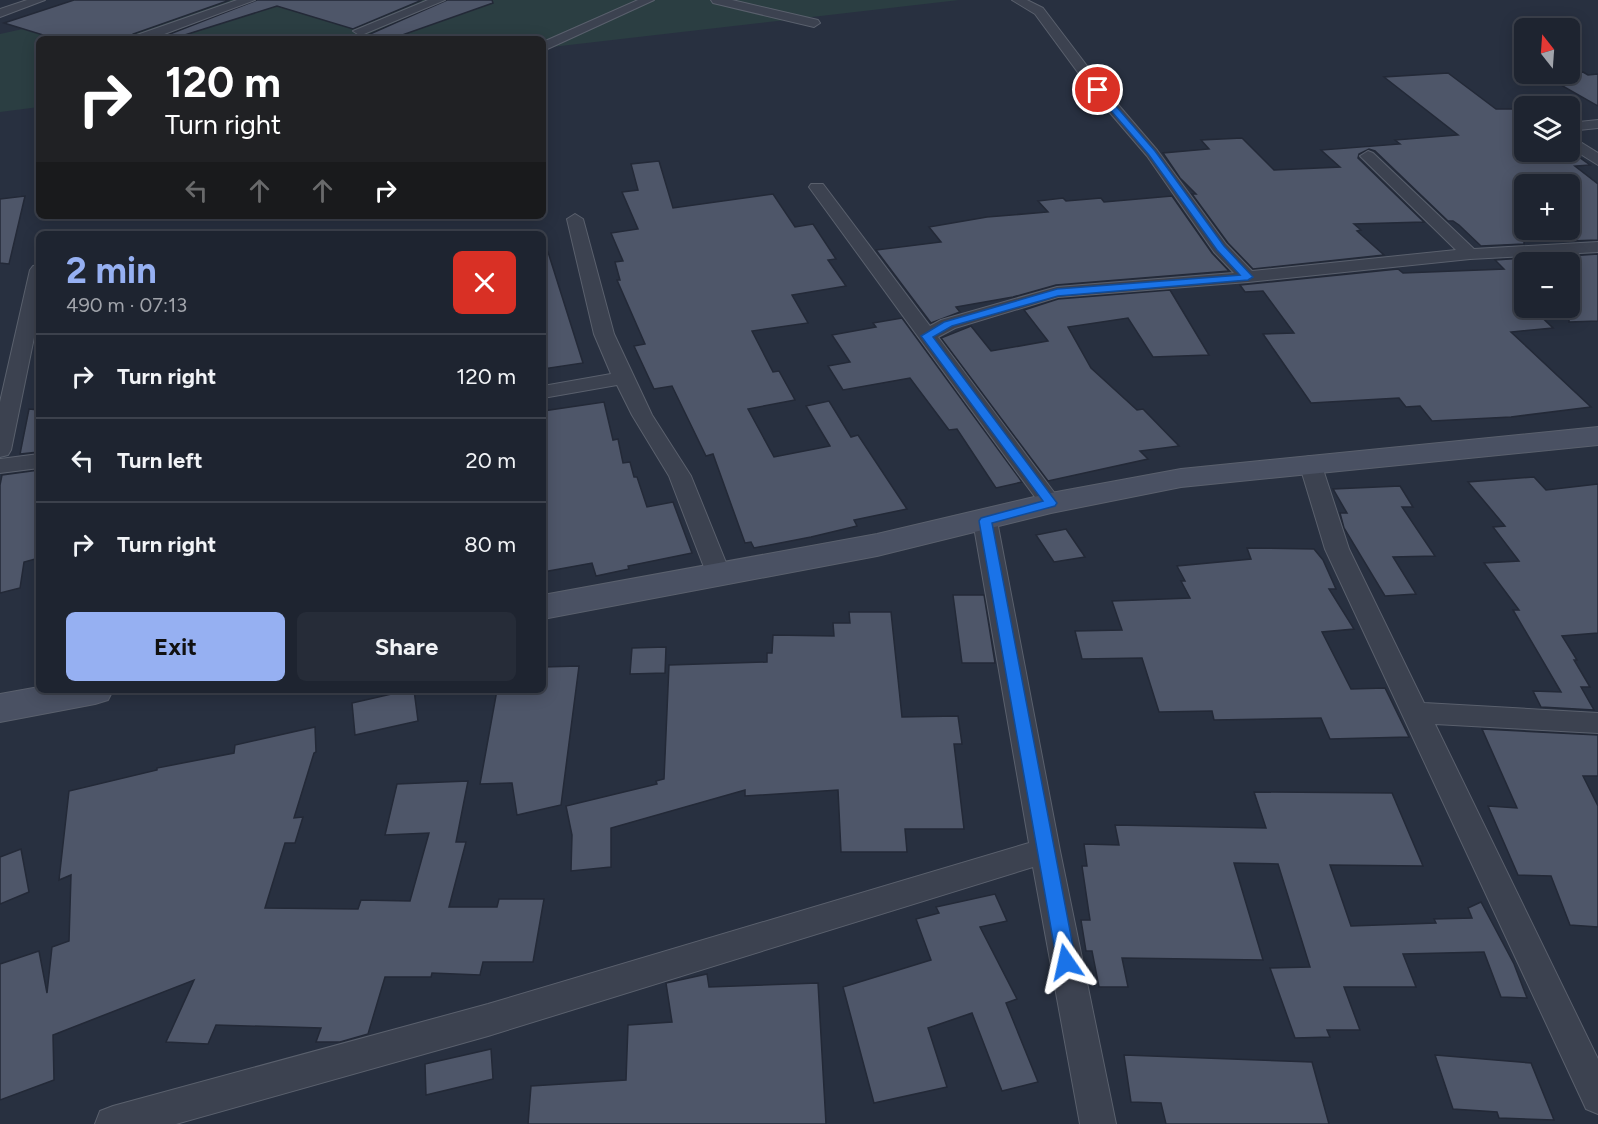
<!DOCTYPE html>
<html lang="en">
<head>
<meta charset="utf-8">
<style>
  body { margin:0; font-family:Figtree,sans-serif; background:#262c38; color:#f1f3f6; height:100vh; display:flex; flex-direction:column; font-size:22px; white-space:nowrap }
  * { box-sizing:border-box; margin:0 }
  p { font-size:20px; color:#a1a4ab }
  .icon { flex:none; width:33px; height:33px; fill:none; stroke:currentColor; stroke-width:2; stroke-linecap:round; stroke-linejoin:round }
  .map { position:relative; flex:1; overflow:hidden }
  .panel { position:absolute; left:36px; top:231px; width:510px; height:462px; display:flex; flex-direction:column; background:#1e2430; border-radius:9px; box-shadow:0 3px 15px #0003,0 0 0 2px #3c414c }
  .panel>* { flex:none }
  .hud { position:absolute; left:36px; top:36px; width:510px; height:183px; border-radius:9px; box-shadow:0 3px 15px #0003,0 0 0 2px #3c414c; background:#202124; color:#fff; overflow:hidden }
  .needle { width:39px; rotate:343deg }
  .tools { position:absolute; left:1514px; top:18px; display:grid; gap:12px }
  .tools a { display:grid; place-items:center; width:66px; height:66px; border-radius:9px; background:#1e2430; box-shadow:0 3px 15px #0003,0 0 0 2px #3c414c; font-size:30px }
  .pin { position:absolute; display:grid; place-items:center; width:51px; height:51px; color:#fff; margin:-26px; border:3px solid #fff; border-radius:50%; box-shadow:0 2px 6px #0007 }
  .me { position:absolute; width:66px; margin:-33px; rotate:349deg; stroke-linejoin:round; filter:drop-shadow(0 0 4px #0008) }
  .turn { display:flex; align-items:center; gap:21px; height:126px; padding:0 30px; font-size:27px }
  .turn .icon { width:78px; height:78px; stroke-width:2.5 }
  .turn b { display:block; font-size:42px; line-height:51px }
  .lanes { display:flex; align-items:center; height:57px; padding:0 30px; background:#0003; justify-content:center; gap:30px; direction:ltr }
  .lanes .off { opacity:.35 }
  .round { display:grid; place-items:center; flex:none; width:63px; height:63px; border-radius:9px; background:#262c38 }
  .overview { display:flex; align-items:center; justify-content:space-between; height:102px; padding:0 30px }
  h1 { font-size:36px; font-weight:700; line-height:45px; color:#96b0f2 }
  .action { display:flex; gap:12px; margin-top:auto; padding:12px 30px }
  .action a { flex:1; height:69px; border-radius:9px; background:#96b0f2; color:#111; font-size:24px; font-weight:700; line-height:69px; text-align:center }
  .action a+a { background:#262c38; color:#f1f3f6 }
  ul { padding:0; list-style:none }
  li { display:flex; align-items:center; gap:18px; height:84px; padding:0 30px; border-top:2px solid #3c414c }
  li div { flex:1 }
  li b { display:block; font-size:22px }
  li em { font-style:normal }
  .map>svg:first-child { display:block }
  .green { fill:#2b3e42 }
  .building { fill:#4e5669; stroke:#232937; stroke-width:1.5 }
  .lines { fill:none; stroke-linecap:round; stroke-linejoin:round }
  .street-casing { stroke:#5a606d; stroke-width:2 }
  .secondary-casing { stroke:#5a606d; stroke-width:2 }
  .street { fill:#3c4250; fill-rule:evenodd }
  .secondary { fill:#4a5163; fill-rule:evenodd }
  .route { fill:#1a73e8; stroke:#114b97; stroke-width:1.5 }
</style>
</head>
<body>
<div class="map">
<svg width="1598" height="1124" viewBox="0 0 1598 1124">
  <rect width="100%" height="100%" fill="#283040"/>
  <path class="green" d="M156 0H959L543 48V39H39V107L0 112V34Z"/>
  <g class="building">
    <path d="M74 0H230L133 34 131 39H56L4 23Z"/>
    <path d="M257 0H422L353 29 277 6 172 39H157Z"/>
    <path d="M447 0H492L493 3 391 39 370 34Z"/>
    <path d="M1583 72 1588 75 1598 74V106L1545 76Z"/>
    <path d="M1448 73 1496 109H1518L1524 114V152H1569V150L1590 165 1575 166 1598 184V240L1569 241V184H1524V244L1481 246 1459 225 1453 221H1448L1375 151 1369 149 1359 154 1358 158 1424 222 1354 224 1361 230 1357 231 1384 255 1253 269 1228 243 1192 194H1196L1180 178 1163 153 1209 149 1201 140 1242 138 1274 170 1340 167 1321 150 1400 144 1395 140 1458 135 1384 77Z"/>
    <path d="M659 161 673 208 773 194 795 227 813 224 836 259 828 260 846 286 792 295 808 323 752 331 773 372 779 371 795 400 748 409 774 457 830 446 806 406 829 401 851 437 858 435 907 509 854 520 857 526 811 537 754 548 751 542 745 543 713 454 706 456 672 386 654 389 634 346 645 344 617 280H620L615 262 623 261 611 233 638 229 622 192 638 190 631 164Z"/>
    <path d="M25 196 9 264 0 263V199Z"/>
    <path d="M1172 196 1212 253 1229 271 1056 285 1013 297 956 307 960 312 931 323 876 250 941 242 929 227 987 217 1048 212 1038 201 1063 198 1066 201 1101 198 1104 202Z"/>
    <path d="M543 252H548L583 363 543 369Z"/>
    <path d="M1598 254V321L1569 322V256Z"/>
    <path d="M1524 258V308H1532L1553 328 1511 332 1591 407 1511 417 1432 421 1420 406 1406 407 1399 398 1311 403 1263 334 1294 333 1263 291 1245 292 1240 285 1398 269 1403 273 1504 269 1495 260Z"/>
    <path d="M1170 290 1209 355 1153 357 1128 318 1068 327 1091 368 1137 410 1143 409 1179 446 1140 451 1148 459 1048 481 941 338 971 326 991 351 1048 341 1024 310 1058 299Z"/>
    <path d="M902 318 1022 482 996 488 957 429 949 430 910 378 843 390 828 366 850 362 832 335 876 327 873 323Z"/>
    <path d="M604 402 613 440 618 439 623 463 630 462 634 477H637L647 507 673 502 692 553 628 566 629 569 596 576 592 563 543 572V411Z"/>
    <path d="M29 409 39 410V452L20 454Z"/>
    <path d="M39 470V558L24 562 20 588 0 593V485L2 475Z"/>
    <path d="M1534 477 1546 490 1598 484V633L1562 636 1577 660H1574L1590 687H1581L1594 710 1541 707 1533 691 1561 692 1513 610H1519L1484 563 1519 561 1493 527 1505 526 1468 482Z"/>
    <path d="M1400 486 1413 507H1402L1435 556 1393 557 1416 594 1385 596 1344 528 1340 513H1347L1333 489Z"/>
    <path d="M1066 529 1085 557 1054 562 1036 535Z"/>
    <path d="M1247 548 1314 549 1323 560 1336 589H1329L1354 629 1322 632 1351 689 1385 688 1409 737 1330 739 1321 718 1214 720 1212 711 1159 712 1142 658 1082 659 1075 631 1122 630 1112 601 1190 598 1181 581H1185L1177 566 1251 559Z"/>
    <path d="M953 595H984L995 663H962Z"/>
    <path d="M849 612H891L902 717 958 716 962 744H954L964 829H905L907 852H841L838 790 745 796V790L611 828V867L571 871 572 835 566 806 657 784 656 781 664 779 669 665 767 662V653H772L773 635 834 636 833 623H850Z"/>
    <path d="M666 647 665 673 630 674 632 648Z"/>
    <path d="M579 666 561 805 517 815 512 783 480 784 497 690H543V667Z"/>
    <path d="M409 690H414L418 721 355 735 352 703Z"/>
    <path d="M315 727 316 752 314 753 294 818 303 817 295 843H285L265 908 358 909 361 900 410 901 429 833 385 835 397 784 468 781 456 842H466L449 907H497L499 899H544L533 962H483L480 975 432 973 431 977H385L368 1034 340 1042H316L321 1028 216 1025 208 1044 166 1042 194 980 53 1035 54 1080 0 1100V964L39 951 47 993 52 947 69 941 71 875 59 880 69 791 157 770V768L234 753 235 745Z"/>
    <path d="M1482 729 1598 735V776H1583L1598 806V927L1570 925 1551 876 1518 875 1488 806 1517 808Z"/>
    <path d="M1254 792 1392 793 1423 866 1330 865 1351 926 1436 923 1434 919 1472 918 1468 908 1481 902 1514 964 1527 998 1501 997 1484 952 1403 954 1416 987H1344L1360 1030H1327L1330 1037 1295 1038 1270 968 1310 967 1278 864 1234 863 1263 960 1122 958 1128 987H1099L1092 951H1086L1081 920H1090L1082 866H1087L1084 844 1119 845 1115 825 1266 828Z"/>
    <path d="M21 849 29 892 0 904V857Z"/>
    <path d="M995 894 1007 921 980 927 1017 999 1006 1003 1038 1082 1002 1091 972 1013 928 1028 947 1087 874 1103 843 987 931 960 916 919 939 913 936 907Z"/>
    <path d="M707 974 709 987 818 983 826 1124H528L531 1086 626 1080 628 1025 672 1022 666 983Z"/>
    <path d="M491 1049 493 1079 426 1095 425 1064Z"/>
    <path d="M1124 1055 1312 1062 1329 1124H1166L1161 1103 1131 1102Z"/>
    <path d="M1435 1055 1531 1063 1554 1120 1499 1118 1497 1112 1453 1109Z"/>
  </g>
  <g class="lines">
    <defs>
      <g id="street">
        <path d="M27 0H45L0 17V9Z"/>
        <path d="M237 0H255L151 39H133L134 36Z"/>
        <path d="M428 0H445L364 34 359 35 353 31Z"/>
        <path d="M638 0H654L543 51V42Z"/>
        <path d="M711 0H732L818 20 820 23 814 27 713 3Z"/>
        <path d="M1012 0H1027L1043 8 1103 87 1157 150 1226 244 1252 271 1456 250 1363 159 1360 156 1368 151 1373 153 1474 249 1598 242V252L1470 259 1248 282 1058 297 955 328 938 337 1062 503 1059 508 1051 510 1043 508 809 187 811 184H823L930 326 941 320 1057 287 1234 273 1214 252 1147 156 1093 93 1035 14Z"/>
        <path d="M1598 120V128L1569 131V123Z"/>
        <path d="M1569 135 1598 153V165L1569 147Z"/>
        <path d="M575 214 583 219 614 334 652 415 691 476 731 575 728 581 719 583 710 581 707 575 669 476 632 415 617 385 543 398V386L611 374 594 334 567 219Z"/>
        <path d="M39 265V313L11 450 8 455 0 457V402L30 270 33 266Z"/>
        <path d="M39 454V468L0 473V459Z"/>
        <path d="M1310 456 1318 458 1321 463 1349 549 1424 703 1598 713V733L1435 724 1598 1059V1114L1586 1109 1325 549 1299 463 1302 458Z"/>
        <path d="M985 514 993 516 997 521 1060 851 1116 1124H1080L1033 867 488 1036 176 1124H95L100 1111 113 1106 488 1004 1029 843 973 521 977 516Z"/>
      </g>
      <g id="secondary">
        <path d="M1598 427V445L1181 487 1051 513 877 556 543 619V595L877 534 1051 493 1181 469Z"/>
        <path d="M39 687V690H113L108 700 95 704 0 722V694Z"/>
      </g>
    </defs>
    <use href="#street" class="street-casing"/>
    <use href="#secondary" class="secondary-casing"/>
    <use href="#street" class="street"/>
    <use href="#secondary" class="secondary"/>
  </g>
  <path class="route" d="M1095 89H1101L1155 151 1224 246 1253 277 1248 280 1058 296 952 326 933 337 1057 503 1055 506 992 523 1076 962 1073 968 1066 970 1060 968 1057 962 979 521 981 518 1043 501 921 336 944 322 1057 289 1240 275 1217 250 1149 155 1095 92Z"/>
</svg>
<div class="tools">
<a><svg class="needle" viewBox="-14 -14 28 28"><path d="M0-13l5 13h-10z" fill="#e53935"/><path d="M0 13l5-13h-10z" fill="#a1a4ab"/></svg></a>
<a><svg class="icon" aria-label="layers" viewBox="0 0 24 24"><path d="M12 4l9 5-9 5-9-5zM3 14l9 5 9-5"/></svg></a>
<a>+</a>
<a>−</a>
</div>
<div class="pin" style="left:1098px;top:90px;background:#d93025"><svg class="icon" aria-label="arrive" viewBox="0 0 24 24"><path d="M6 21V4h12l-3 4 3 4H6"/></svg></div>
<svg class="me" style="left:1066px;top:962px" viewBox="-20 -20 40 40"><path d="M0-17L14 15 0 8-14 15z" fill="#1a73e8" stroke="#fff" stroke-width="4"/></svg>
<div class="hud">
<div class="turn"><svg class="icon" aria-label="right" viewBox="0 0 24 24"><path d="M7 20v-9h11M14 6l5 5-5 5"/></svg><div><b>120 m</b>Turn right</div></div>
<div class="lanes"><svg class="icon off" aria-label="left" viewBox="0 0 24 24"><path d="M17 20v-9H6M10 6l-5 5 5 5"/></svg><svg class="icon off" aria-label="ahead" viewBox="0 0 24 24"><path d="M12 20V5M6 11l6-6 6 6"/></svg><svg class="icon off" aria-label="ahead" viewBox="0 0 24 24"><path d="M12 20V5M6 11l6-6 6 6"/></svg><svg class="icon" aria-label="right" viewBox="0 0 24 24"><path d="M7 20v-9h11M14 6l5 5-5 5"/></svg></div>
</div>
<section class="panel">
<div class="overview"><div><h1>2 min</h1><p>490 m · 07:13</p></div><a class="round" style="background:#d93025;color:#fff"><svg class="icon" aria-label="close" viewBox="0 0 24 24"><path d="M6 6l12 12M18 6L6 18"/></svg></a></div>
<ul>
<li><svg class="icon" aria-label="right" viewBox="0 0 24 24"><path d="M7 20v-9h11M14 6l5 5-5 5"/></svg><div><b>Turn right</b></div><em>120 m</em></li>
<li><svg class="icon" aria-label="left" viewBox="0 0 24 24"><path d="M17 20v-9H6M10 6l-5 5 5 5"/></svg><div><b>Turn left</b></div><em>20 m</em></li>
<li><svg class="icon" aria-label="right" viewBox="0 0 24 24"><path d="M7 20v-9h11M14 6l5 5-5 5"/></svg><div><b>Turn right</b></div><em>80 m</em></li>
</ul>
<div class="action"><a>Exit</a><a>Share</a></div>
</section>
</div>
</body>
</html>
